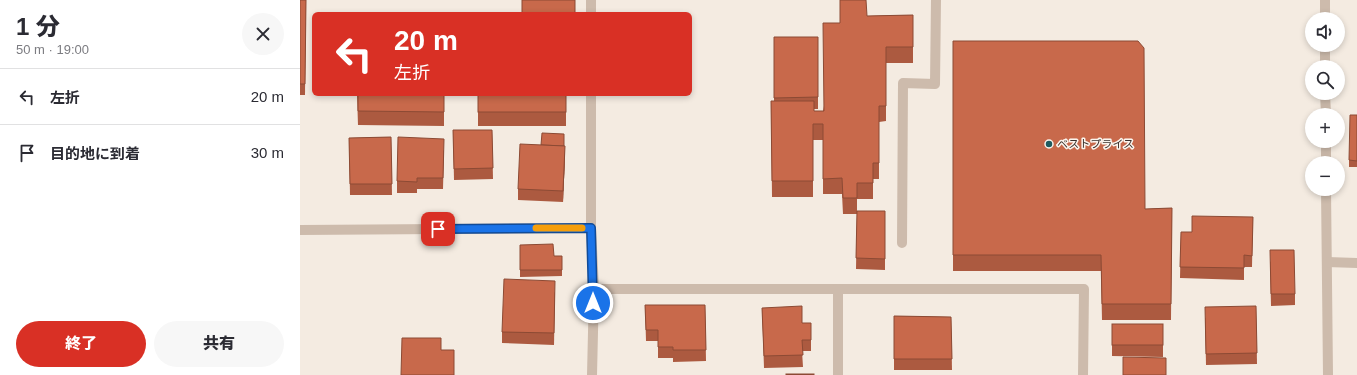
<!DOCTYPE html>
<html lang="ja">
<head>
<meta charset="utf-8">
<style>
  body { margin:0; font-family:Helvetica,"Noto Sans JP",sans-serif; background:#f7f7f7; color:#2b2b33; height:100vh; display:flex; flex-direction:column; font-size:15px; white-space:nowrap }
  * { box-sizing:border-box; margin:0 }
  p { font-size:13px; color:#7c7c81 }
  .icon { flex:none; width:22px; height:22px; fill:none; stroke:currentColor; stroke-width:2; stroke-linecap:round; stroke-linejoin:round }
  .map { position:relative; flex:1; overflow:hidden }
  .sheet { display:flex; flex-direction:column; background:#fff; width:300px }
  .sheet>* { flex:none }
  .guide { position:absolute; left:12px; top:12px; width:380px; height:84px; border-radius:6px; box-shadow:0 2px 6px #0003; background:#d93025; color:#fff; overflow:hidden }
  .controls { position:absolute; left:1005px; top:12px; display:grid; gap:8px }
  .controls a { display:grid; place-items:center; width:40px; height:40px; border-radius:50%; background:#fff; box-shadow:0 2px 6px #0003; font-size:20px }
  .pin { position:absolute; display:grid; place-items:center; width:34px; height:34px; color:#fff; margin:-17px; border-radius:8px; box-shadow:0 2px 6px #0006 }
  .me { position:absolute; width:44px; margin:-22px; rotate:0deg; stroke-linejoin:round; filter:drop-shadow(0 0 3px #0008) }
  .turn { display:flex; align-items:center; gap:14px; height:84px; padding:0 16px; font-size:18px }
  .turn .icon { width:52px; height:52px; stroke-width:2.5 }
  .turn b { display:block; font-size:28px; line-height:34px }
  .round { display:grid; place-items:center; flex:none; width:42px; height:42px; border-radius:21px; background:#f7f7f7 }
  .summary { display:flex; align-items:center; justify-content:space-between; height:68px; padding:0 16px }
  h1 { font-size:24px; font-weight:800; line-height:30px }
  .action { display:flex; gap:8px; margin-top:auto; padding:8px 16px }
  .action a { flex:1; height:46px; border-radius:24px; background:#d93025; color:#fff; font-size:16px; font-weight:800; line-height:46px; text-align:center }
  .action a+a { background:#f7f7f7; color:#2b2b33 }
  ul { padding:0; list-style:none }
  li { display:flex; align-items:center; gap:12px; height:56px; padding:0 16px; border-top:1px solid #e1e1e2 }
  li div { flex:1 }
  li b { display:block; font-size:15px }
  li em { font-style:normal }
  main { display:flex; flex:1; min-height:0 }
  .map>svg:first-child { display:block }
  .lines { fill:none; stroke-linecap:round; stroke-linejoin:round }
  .minor { stroke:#cdbbac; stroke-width:10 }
  .wall { fill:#ac5a40 }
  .shaded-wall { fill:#8c4a34 }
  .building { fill:#c8694b; stroke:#8c4a34 }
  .route-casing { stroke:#114b97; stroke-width:10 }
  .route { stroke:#1a73e8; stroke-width:7 }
  .slow { stroke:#f59e0b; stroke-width:7 }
  .poi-dot { fill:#1f5a5e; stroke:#fbf5ee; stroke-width:1.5 }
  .labels { text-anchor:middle; stroke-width:3; stroke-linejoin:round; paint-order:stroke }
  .poi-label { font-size:11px; fill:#3b302b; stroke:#fbf5ee; text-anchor:start }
</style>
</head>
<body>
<main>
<section class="sheet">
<div class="summary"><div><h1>1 分</h1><p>50 m · 19:00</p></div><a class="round"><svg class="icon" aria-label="close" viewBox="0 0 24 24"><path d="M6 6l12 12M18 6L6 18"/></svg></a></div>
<ul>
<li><svg class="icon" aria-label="left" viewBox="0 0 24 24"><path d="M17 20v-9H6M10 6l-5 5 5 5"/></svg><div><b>左折</b></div><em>20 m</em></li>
<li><svg class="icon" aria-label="arrive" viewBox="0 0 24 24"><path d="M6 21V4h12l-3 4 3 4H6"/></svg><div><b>目的地に到着</b></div><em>30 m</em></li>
</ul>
<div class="action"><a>終了</a><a>共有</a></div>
</section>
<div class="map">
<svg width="1057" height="375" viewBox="0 0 1057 375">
  <rect width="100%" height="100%" fill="#f4ebe1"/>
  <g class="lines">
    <g class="minor">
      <path d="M1025 0V19"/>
      <path d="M291 14V0"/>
      <path d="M1025 45V67"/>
      <path d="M1025 93 1026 115"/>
      <path d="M291 94V228L294 289 292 375"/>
      <path d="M1026 141V163"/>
      <path d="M1026 189 1028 375"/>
      <path d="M0 230 291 228"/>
      <path d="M602 243 603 83 635 84 636 0"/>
      <path d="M1027 262 1057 263"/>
      <path d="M294 289H784L783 375"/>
      <path d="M538 375V289"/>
    </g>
  </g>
  <g class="wall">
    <path d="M0 0H6L5 95H0Z"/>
    <path d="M613 15V63H586V121L579 122V179H573V199H557V211H585V270L556 269 557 214H543L542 194H523V140H513V197H472L471 101H474V37H518V109H514V111H523L540 23 567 16Z"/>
    <path d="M653 41 845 209 872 208 871 320H802L801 271H653Z"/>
    <path d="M57 94H144V126L58 125Z"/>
    <rect x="178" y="94" width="88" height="32"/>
    <path d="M1057 115V167H1049V160Z"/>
    <path d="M153 130H192L193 179 154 180Z"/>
    <path d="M91 137 92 195H50L49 138Z"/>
    <path d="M241 145 264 146 265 157 263 202 218 200V189Z"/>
    <path d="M144 150 143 189H117V193H97V181Z"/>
    <path d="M953 217 952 267H944V280L880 278 881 232H892Z"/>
    <path d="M220 245 254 256H262V276L220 277Z"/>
    <path d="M970 261 995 294V305L971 306Z"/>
    <path d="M255 292 254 345 202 343V332Z"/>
    <path d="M345 305H405L406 361 373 362V358H358V341H346Z"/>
    <path d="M956 306 957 364 906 365 905 318Z"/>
    <path d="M462 308 502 323H511V351H502L503 367 464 368Z"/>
    <path d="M594 316 651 317 652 370H594Z"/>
    <path d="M812 324H863V357L812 356Z"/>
  </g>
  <path class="shaded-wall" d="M265 146V157L263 202V191Z"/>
  <g class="building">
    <path d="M0 0H6L5 84H0Z"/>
    <rect x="222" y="0" width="53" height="14"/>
    <path d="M540 0H566L567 16 613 15V47H586V106H579V163H573V183H557V198H543L542 178 523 179V124H513V181H472L471 101H514V111H524L523 23H540Z"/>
    <path d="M474 37H518V97L474 98Z"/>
    <path d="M653 41H838L844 48 845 209 872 208 871 304H802L801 255H653Z"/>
    <path d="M58 94H144V112L58 111Z"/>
    <rect x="178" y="94" width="88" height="18"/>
    <path d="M1050 115H1057V161L1049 160Z"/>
    <path d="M153 130H192L193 168 154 169Z"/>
    <path d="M242 133 264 134V146L241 145Z"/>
    <path d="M91 137 92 184H50L49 138Z"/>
    <path d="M98 137 144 139 143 178H117V182L97 181Z"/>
    <path d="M220 144 265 146 263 191 218 189Z"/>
    <path d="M557 211H585V259L556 258Z"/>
    <path d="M892 216 953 217 952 256 944 255V268L880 267 881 232H892Z"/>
    <path d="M253 244 254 256H262V270H220V245Z"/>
    <path d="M970 250H994L995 294H971Z"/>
    <path d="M204 279 255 281 254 333 202 332Z"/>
    <path d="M345 305H405L406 350H373V347H358V330H346Z"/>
    <path d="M502 306V323H511V340H502L503 355 464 356 462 308Z"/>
    <path d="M956 306 957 353 906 354 905 307Z"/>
    <path d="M594 316 651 317 652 359H594Z"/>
    <rect x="812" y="324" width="51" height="21"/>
    <path d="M102 338H141V350H154V375H101Z"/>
    <path d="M823 357 866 358V375H823Z"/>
    <rect x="486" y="374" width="28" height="1"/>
  </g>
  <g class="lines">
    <defs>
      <path id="route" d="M138 229 291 228 293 303"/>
    </defs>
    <use href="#route" class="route-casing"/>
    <use href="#route" class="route"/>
    <path class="slow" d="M236 228H282"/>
  </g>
  <circle class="poi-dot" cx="749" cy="144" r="4"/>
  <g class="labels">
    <g class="poi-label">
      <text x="757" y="148">ベストプライス</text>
    </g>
  </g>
</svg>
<div class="controls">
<a><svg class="icon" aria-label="sound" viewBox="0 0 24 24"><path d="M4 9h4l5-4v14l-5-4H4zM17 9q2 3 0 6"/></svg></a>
<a><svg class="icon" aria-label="search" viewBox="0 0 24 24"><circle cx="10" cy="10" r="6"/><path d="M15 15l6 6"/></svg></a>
<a>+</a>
<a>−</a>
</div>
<div class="pin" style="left:138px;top:229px;background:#d93025"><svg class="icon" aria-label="arrive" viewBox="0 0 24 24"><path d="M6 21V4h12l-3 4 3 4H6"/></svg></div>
<svg class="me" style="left:293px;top:303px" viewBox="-20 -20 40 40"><circle r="17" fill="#1a73e8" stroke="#fff" stroke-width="3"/><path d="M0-11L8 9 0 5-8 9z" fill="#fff"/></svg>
<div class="guide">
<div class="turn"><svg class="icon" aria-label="left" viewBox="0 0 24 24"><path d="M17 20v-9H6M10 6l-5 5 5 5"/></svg><div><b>20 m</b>左折</div></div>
</div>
</div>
</main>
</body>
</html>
